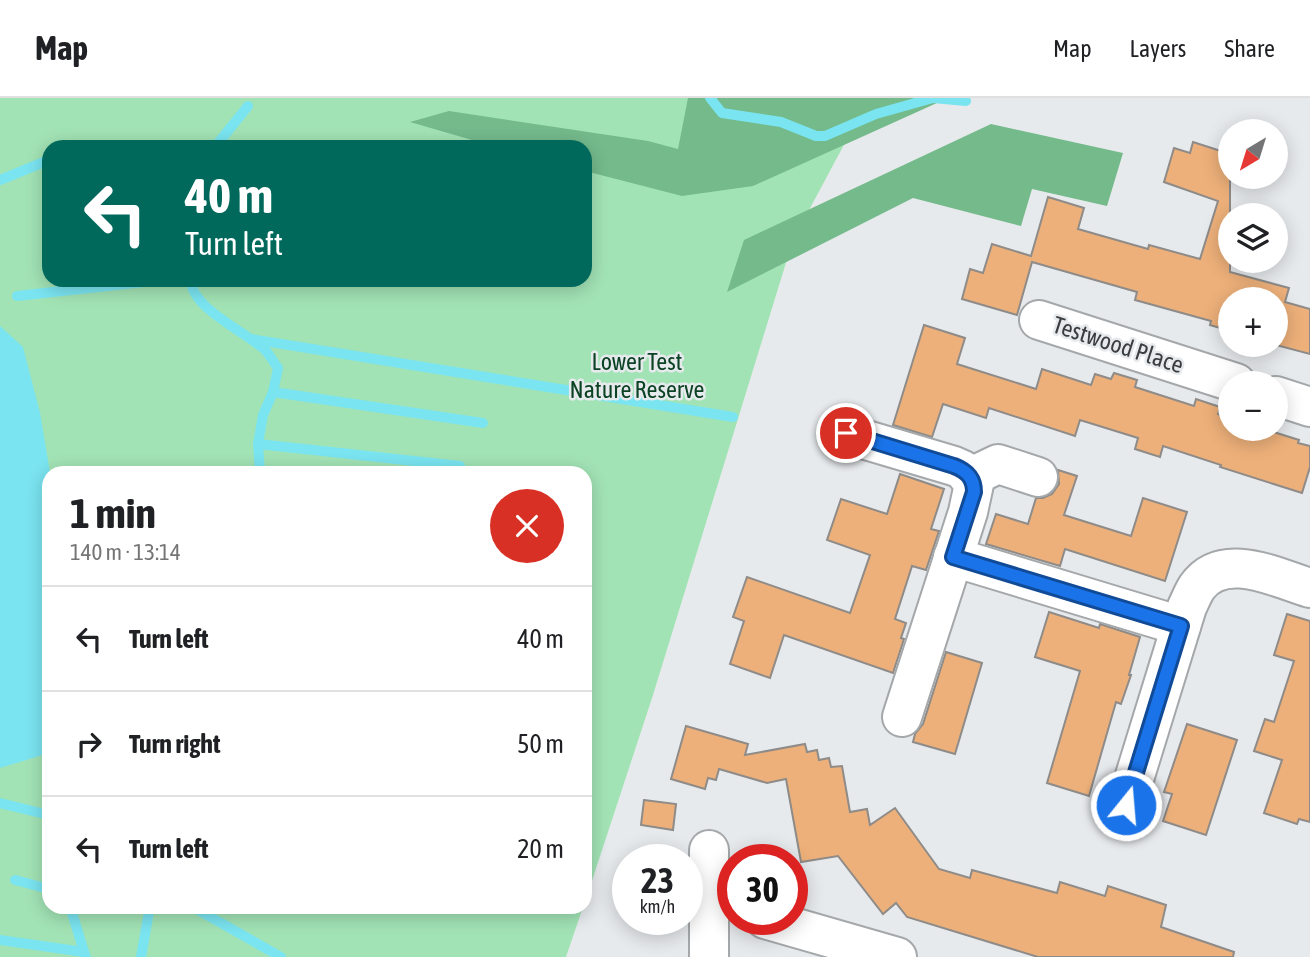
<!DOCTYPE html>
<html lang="en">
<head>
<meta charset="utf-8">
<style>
  body { margin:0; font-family:"Asap Condensed",sans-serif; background:#f6f6f6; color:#202124; height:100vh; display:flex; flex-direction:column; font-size:26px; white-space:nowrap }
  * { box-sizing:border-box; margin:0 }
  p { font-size:23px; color:#757577 }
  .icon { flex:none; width:38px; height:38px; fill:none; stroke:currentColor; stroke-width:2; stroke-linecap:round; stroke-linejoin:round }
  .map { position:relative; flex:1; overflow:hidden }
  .side { position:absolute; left:42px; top:368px; width:550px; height:448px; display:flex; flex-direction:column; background:#fff; border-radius:21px; box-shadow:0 4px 18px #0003 }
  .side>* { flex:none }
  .hud { position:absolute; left:42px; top:42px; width:550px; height:147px; border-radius:21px; box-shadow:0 4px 18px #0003; background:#00695c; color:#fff; overflow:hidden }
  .needle { width:46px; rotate:218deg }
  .buttons { position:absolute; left:1218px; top:21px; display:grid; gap:14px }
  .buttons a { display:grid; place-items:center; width:70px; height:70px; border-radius:50%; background:#fff; box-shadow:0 4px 18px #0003; font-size:35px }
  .speed { position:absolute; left:612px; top:746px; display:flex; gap:14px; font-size:35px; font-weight:700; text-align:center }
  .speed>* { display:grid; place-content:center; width:91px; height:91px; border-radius:50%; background:#fff; box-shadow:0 4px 18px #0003; line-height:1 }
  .speed small { font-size:18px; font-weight:400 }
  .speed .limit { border:10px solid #d22; background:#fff; color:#111 }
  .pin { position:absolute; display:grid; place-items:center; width:60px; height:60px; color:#fff; margin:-30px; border:4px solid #fff; border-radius:50%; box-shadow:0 2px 7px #0007 }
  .me { position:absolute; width:77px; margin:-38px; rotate:17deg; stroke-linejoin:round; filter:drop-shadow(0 0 5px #0008) }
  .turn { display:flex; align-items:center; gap:24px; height:147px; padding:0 28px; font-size:32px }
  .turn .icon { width:91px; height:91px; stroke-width:2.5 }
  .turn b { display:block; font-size:49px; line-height:60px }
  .round { display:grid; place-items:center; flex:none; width:74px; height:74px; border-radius:37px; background:#f6f6f6 }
  .headline { display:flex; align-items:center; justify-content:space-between; height:119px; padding:0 28px }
  h1 { font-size:42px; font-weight:700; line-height:52px }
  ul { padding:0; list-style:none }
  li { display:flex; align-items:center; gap:21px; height:105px; padding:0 28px; border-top:2px solid #e0e0e0 }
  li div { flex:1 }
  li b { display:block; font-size:26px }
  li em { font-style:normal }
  header { display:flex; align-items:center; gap:42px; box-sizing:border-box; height:98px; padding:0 35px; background:#fff; border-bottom:2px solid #e0e0e0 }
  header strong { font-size:33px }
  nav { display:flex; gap:38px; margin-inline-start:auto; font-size:24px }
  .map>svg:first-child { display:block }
  .green { fill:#a2e3b5; fill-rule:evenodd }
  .forest { fill:#74ba8b }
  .water { fill:#7ae4f0 }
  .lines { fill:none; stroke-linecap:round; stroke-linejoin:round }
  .stream { stroke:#7ae4f0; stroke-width:10 }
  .building { fill:#edb07a; stroke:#8e8b88; stroke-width:2 }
  .minor-casing { stroke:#a5a8aa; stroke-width:42 }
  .minor { stroke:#fff; stroke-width:38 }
  .route-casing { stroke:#114b97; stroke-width:18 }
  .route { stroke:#1a73e8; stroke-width:12 }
  .labels { text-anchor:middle; stroke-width:5; stroke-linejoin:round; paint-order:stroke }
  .street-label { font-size:24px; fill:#3c3d3e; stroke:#e7eaed }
  .park-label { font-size:24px; fill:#0b4223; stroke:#e7eaed }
</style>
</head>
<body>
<header>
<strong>Map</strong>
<nav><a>Map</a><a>Layers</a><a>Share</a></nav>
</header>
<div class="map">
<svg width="1310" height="859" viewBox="0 0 1310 859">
  <rect width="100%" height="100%" fill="#e7eaed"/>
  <path class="green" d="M0 0H869L793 142 653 597 585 804 584 374H49V808L583 809 566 859H0ZM49 49H584V182H49Z"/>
  <g class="forest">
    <path d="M688 0H948L753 88 682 98 585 73 584 49H496L410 24 449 13 648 43 678 51Z"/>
    <path d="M991 26 1123 55 1107 108 1032 91 1021 128 913 100 727 194 744 142Z"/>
  </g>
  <path class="water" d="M0 228 23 249 40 315 50 374 49 655 0 670Z"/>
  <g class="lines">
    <g class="stream">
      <path d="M710 0 722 15 781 24 816 38H825L876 16 933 0"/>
      <path d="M933 0 966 3"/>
      <path d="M215 49 248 8"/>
      <path d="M0 82 49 62"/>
      <path d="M191 182C191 210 246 234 265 252 270 257 273 264 278 270L273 294 263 317 258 346 260 374"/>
      <path d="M17 198 162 182"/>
      <path d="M251 241 733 319"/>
      <path d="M273 294 483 325"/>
      <path d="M258 346 460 368"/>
      <path d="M0 705 49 717"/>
      <path d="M15 782 49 791"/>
      <path d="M70 808 84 854"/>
      <path d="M191 808 281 859"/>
      <path d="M0 842 84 854 86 859"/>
      <path d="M141 859 150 808"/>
    </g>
  </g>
  <g class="building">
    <path d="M1193 44 1230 56V174L1289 190 1285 204 1310 211V256L1276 247V201H1230V233L1210 227 1211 223 1135 202 1137 194 1032 164 1017 217 962 201 970 171 983 175 992 146 1031 158 1048 99 1084 110 1078 131 1148 151 1149 147 1200 161 1218 103 1164 84 1174 50 1190 55Z"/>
    <path d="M924 227 965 240 957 266 1036 291 1042 271 1091 287 1095 276 1111 281 1114 275 1137 282 1135 289 1194 308 1196 301 1220 309 1218 316 1230 320V331H1264L1299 342 1298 345 1310 348V369L1302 395 1220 369 1221 367 1163 348 1160 359 1135 351 1138 340 1080 322 1075 338 989 310 986 320 943 306 932 339 893 327Z"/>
    <path d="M1058 372 1077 378 1064 417 1131 438 1143 400 1187 414 1165 483 1065 451 1060 468 986 446 996 416 1028 426 1036 400H1043L1052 396 1059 386Z"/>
    <path d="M900 376 944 391 931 431 939 433 926 472 912 468 895 521 906 525 901 540 904 541 893 575 784 537 770 580 730 566 744 523 733 519 747 479 850 515 870 457 827 442 841 401 887 416Z"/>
    <path d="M1049 514 1099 530 1100 526 1140 539 1129 577H1131L1121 606 1116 604 1089 698 1047 685 1080 573 1035 559Z"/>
    <path d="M1287 516 1310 523V724L1299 721 1297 726 1264 715 1282 662 1254 653 1265 621 1274 624 1294 563 1274 557Z"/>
    <path d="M946 554 982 565 955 656 913 644 915 636 923 626Z"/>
    <path d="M1187 626 1237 642 1206 737 1163 723 1172 696 1164 694Z"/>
    <path d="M686 628 748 646 745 657 805 646 807 654 817 652 819 662 829 660 831 669 842 668 850 714 867 711 870 727 895 710 939 771 970 780 972 772 1057 795 1060 784 1105 798 1108 788 1166 807 1161 829 1234 854 1233 859H1038L907 819 896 805 883 816 838 758 801 764 786 681 767 685 719 671 716 682 708 680 705 691 671 681Z"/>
    <path d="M644 702 676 706 673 732 641 727Z"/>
  </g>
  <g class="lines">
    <defs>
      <g id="minor">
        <path d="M1039 222 1236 285"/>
        <path d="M1276 298 1310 309"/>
        <path d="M846 336 954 368 963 372 974 386 968 414 902 619"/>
        <path d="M971 379 998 366 1038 379"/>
        <path d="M953 459 1181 528"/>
        <path d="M1126 707 1187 509C1190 503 1193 495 1197 489 1223 452 1277 480 1310 490"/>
        <path d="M709 752V859"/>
        <path d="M765 821 897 859"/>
      </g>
    </defs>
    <use href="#minor" class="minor-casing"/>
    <use href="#minor" class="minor"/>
  </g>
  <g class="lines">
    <defs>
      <path id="route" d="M846 335 954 368C967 373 974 380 974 394L953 459 1181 528 1126 707"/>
    </defs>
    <use href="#route" class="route-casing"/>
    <use href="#route" class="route"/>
  </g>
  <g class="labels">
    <g class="street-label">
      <text transform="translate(1118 247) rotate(18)" y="8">Testwood Place</text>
    </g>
    <g class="park-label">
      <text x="637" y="272">Lower Test<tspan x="637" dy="28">Nature Reserve</tspan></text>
    </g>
  </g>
</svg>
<div class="buttons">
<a><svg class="needle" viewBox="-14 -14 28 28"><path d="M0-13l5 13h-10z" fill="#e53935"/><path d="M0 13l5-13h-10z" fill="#757577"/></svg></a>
<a><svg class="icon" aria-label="layers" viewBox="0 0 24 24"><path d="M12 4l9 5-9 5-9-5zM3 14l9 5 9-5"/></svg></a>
<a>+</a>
<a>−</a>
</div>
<div class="speed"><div>23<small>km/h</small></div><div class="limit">30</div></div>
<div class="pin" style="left:846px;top:335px;background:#d93025"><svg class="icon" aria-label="arrive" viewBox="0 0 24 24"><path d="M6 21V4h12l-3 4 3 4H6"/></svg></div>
<svg class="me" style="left:1126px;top:707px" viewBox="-20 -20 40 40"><circle r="17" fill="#1a73e8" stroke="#fff" stroke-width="3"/><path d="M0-11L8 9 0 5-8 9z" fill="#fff"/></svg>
<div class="hud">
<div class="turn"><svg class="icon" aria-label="left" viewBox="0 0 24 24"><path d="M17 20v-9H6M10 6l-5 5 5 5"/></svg><div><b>40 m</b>Turn left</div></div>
</div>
<section class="side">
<div class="headline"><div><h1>1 min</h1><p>140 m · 13:14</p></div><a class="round" style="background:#d93025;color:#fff"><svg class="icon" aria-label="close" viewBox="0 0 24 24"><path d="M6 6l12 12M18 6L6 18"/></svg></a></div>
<ul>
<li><svg class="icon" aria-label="left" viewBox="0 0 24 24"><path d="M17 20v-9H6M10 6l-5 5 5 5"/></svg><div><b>Turn left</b></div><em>40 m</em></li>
<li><svg class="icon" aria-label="right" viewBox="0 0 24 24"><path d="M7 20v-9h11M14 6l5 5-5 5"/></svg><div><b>Turn right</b></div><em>50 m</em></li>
<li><svg class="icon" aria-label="left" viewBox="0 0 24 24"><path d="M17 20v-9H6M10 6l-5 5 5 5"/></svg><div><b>Turn left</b></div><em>20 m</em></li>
</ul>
</section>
</div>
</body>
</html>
